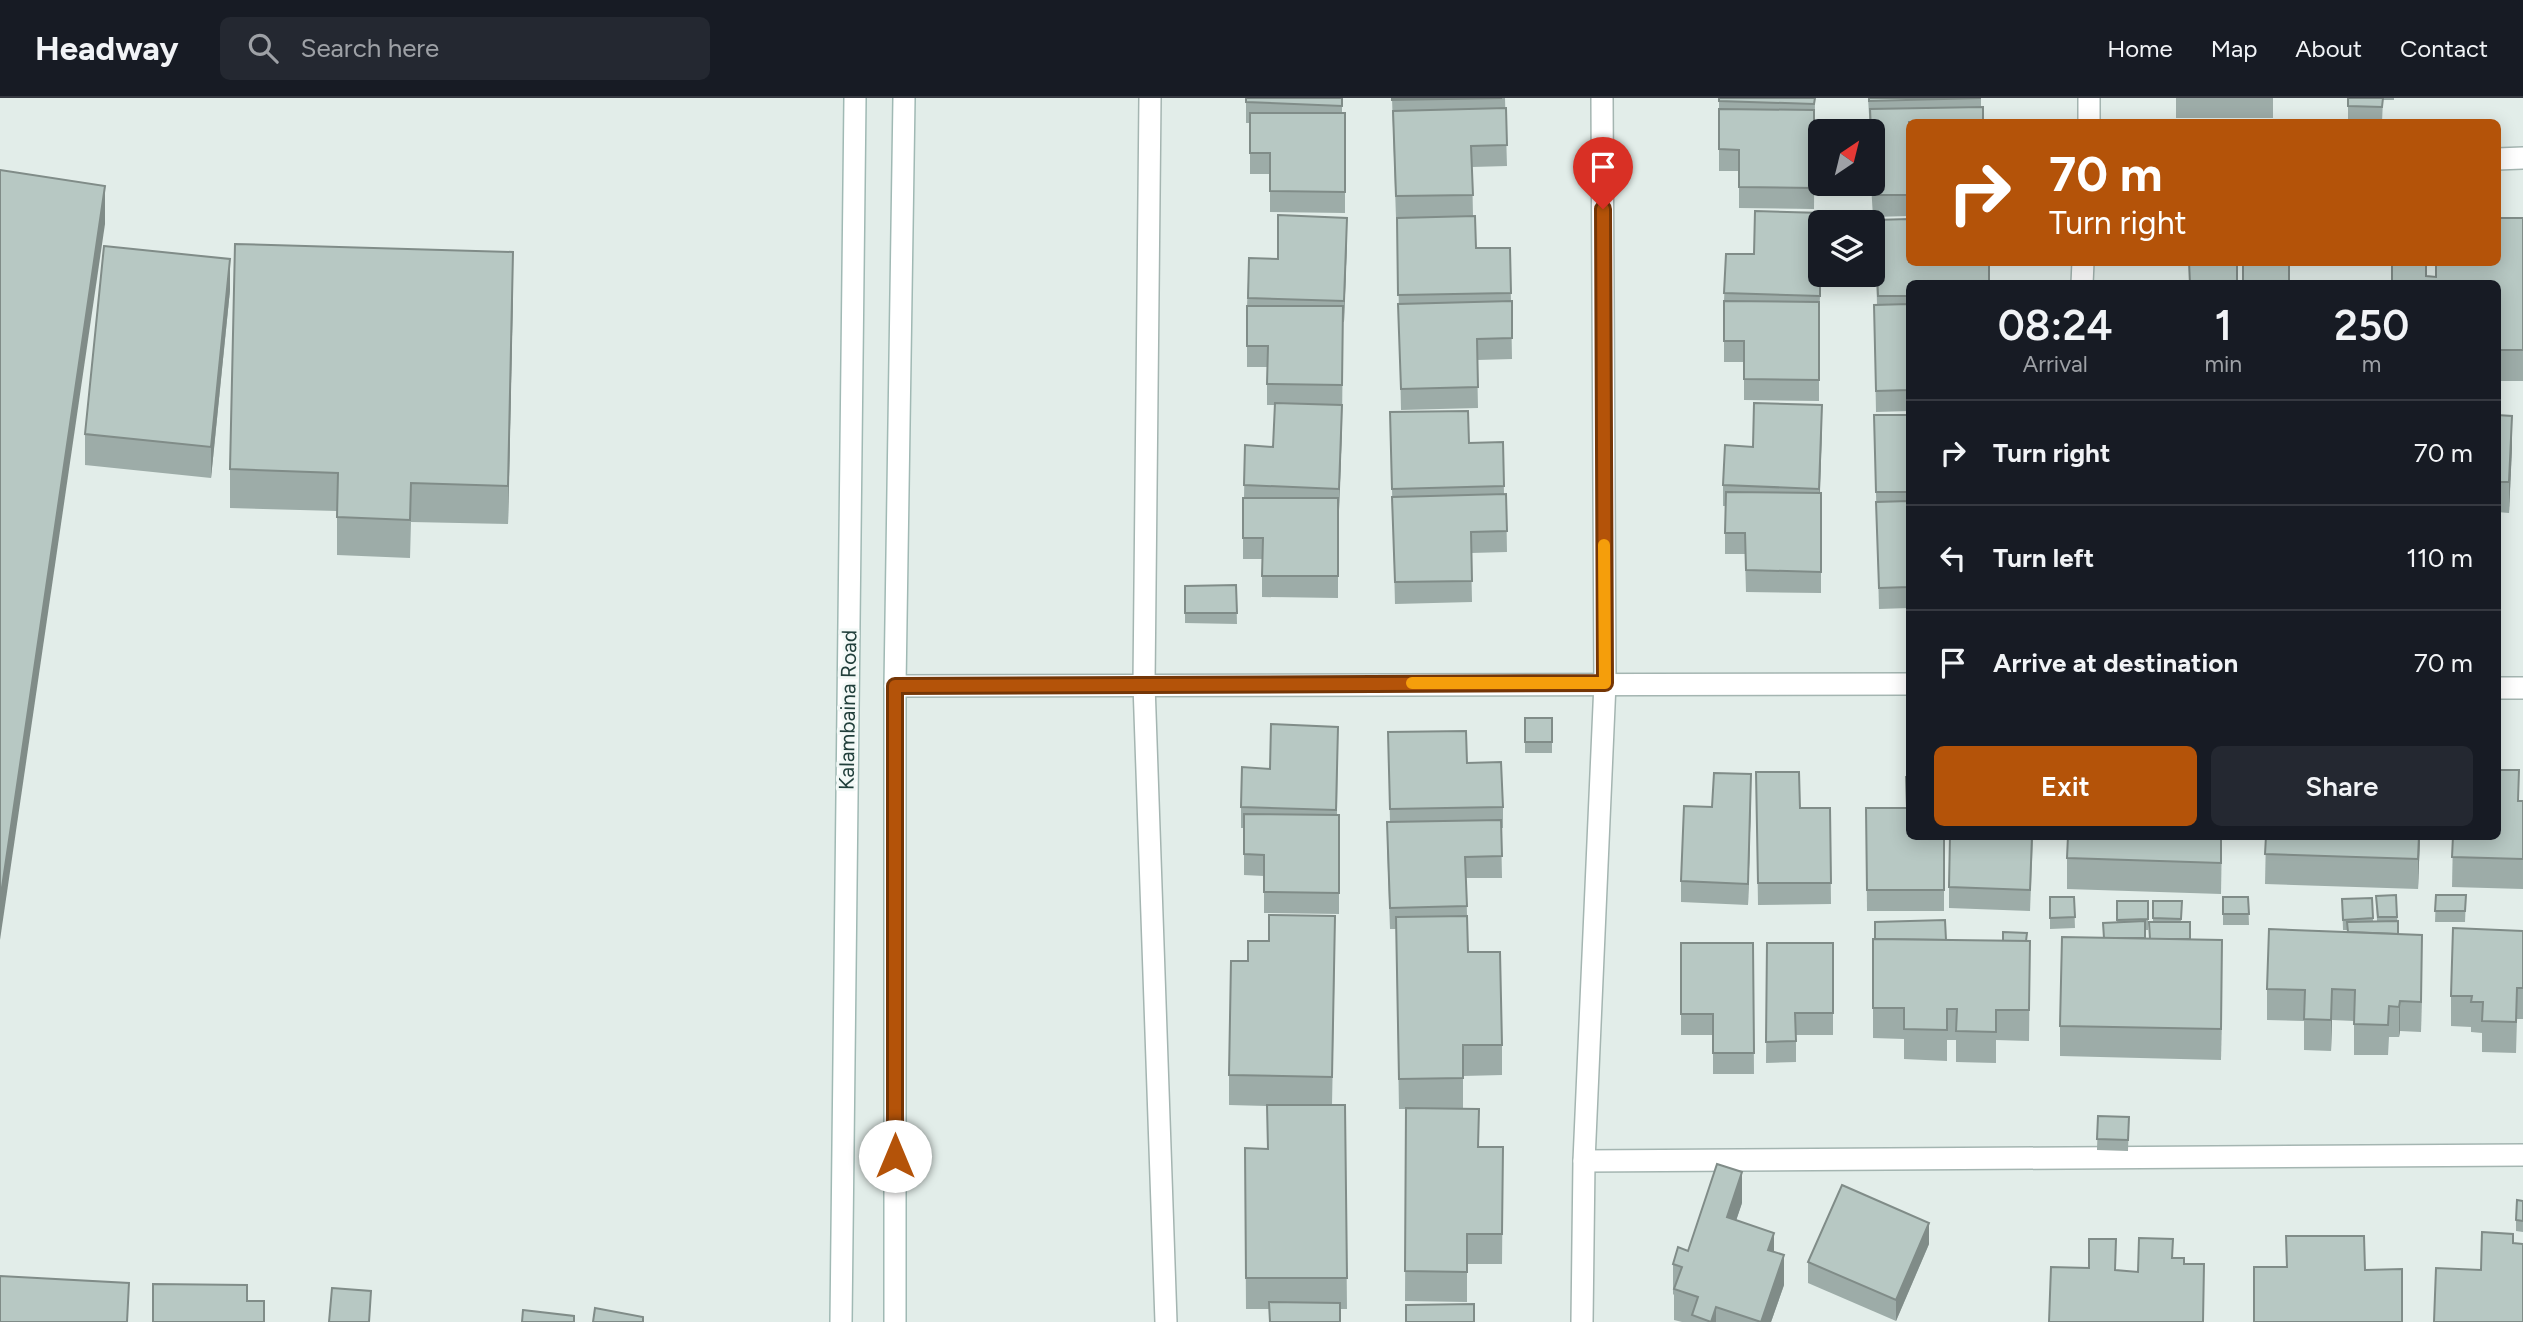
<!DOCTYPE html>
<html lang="en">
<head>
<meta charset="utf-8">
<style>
  body { margin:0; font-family:Figtree,sans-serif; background:#242831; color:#f1f3f6; height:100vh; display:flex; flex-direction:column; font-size:26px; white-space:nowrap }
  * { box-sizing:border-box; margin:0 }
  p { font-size:23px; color:#9ea1a6 }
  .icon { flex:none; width:38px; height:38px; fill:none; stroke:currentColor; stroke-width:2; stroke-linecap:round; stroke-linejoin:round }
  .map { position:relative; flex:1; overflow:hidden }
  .details { position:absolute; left:1906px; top:182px; width:595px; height:560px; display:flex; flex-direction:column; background:#171b24; border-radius:10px; box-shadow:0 4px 18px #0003 }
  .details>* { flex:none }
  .hud { position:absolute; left:1906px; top:21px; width:595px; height:147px; border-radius:10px; box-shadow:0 4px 18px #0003; background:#b45309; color:#fff; overflow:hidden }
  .needle { width:46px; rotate:35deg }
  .controls { position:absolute; left:1808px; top:21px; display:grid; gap:14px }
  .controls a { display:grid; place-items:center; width:77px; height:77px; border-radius:10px; background:#171b24; box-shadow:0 4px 18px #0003; font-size:35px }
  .pin { position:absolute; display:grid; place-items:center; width:60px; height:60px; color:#fff; margin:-72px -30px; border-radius:50% 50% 50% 0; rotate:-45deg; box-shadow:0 0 7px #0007 }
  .pin .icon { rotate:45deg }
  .me { position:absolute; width:77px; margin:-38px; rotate:0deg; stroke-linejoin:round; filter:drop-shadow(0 0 5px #0008) }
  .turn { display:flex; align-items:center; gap:24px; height:147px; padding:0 28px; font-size:32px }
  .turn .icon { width:91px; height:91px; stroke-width:2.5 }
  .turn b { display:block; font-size:49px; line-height:60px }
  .eta { display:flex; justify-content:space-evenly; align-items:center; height:119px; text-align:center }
  .eta b { font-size:42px; font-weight:600; line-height:49px }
  .cta { display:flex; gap:14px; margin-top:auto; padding:14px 28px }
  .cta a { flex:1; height:80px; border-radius:10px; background:#b45309; color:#fff; font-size:28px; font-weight:600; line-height:80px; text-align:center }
  .cta a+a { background:#242831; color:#f1f3f6 }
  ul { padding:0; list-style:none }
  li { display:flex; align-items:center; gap:21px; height:105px; padding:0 28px; border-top:2px solid #363941 }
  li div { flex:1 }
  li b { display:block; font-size:26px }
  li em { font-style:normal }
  header { display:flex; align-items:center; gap:42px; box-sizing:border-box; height:98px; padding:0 35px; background:#171b24; border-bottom:2px solid #363941 }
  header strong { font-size:33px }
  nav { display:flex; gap:38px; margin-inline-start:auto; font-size:24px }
  .search { width:490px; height:63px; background:#242831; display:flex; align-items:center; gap:18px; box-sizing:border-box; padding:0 24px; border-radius:10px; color:#9ea1a6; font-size:26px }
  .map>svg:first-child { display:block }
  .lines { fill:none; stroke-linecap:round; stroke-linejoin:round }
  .street-casing { stroke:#a4b5b1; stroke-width:24 }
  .secondary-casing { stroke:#a0b9b4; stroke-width:24 }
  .street { stroke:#fff; stroke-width:21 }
  .secondary { stroke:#fff; stroke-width:21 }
  .wall { fill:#9daca8 }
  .shaded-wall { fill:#808c88 }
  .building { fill:#b7c8c3; stroke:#808c88; stroke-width:2 }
  .route-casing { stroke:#753606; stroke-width:18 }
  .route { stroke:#b45309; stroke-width:12 }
  .slow { stroke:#f59e0b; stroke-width:12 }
  .labels { text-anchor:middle; stroke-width:6; stroke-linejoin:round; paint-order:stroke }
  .street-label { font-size:21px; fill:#213f3b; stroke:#f3f9f7 }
</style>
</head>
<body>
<header>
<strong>Headway</strong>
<div class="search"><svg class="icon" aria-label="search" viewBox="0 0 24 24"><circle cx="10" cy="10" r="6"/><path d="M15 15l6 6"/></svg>Search here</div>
<nav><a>Home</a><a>Map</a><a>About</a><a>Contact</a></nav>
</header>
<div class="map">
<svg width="2523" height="1224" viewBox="0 0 2523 1224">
  <rect width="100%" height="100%" fill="#e2ede9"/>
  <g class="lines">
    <defs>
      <g id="street">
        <path d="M1150 0 1144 586 1166 1224"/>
        <path d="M2089 24V0"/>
        <path d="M2497 61 2523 60"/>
        <path d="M2082 186 2083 164"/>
        <path d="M895 588 1909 586"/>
        <path d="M2497 590H2523"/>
        <path d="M1584 1063 2523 1057"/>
        <path d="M1582 1224 1584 1063 1605 585 1602 0"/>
      </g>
      <g id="secondary">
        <path d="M841 1224 855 0"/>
        <path d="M895 1224V588L904 0"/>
      </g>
    </defs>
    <use href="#street" class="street-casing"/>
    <use href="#secondary" class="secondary-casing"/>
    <use href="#street" class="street"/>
    <use href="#secondary" class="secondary"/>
  </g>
  <g class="wall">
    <path d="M1246 0H1342V15H1345V115L1270 114V76H1250V25H1246Z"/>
    <path d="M1392 0H1505L1507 68 1472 69 1473 118 1396 120Z"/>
    <path d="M1719 0H1815L1814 111 1739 110V73H1719Z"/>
    <path d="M1868 0H1981V9L1909 24V118L1873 119 1871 86H1872V33H1870Z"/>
    <path d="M2163 0H2273V20H2176V0Z"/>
    <path d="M2348 0H2394V2H2383L2382 24H2348Z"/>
    <path d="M1397 120 1476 150H1510L1512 261 1477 262 1478 310 1401 312Z"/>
    <path d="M2523 120V283H2497V186H2392L2427 178 2436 179 2497 164Z"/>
    <path d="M1875 122 1909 186V313L1876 314 1874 207H1877Z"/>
    <path d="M1347 141 1344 224H1343L1342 329 1339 412H1338V500L1262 499V461H1243V400H1244L1245 347 1273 349 1275 307H1267V269H1247V208L1249 160 1278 161Z"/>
    <path d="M1726 156 1821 177 1819 219V303L1744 302V264H1724V203Z"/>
    <path d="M230 192 211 380 85 367V336Z"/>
    <path d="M513 192 508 426 411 424 410 460 337 457V413L230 410V371Z"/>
    <path d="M1390 314 1469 345 1503 344 1504 396H1506L1507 454 1471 455 1472 504 1395 506Z"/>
    <path d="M1874 317H1909V510L1879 511Z"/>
    <path d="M2497 317 2512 349 2509 415 2497 414Z"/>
    <path d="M1822 329 1820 395H1821V495L1746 494 1745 456H1725V408H1723V387L1753 349Z"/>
    <path d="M1236 487 1237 526 1185 525V488Z"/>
    <rect x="1525" y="620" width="27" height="35"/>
    <path d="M1338 629 1337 717H1339V816L1264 815V778L1244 777V730H1241V709L1270 671Z"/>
    <path d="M1388 634 1467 665 1503 709V730H1501L1502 780H1466L1468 854 1502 947V977L1463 978V1010L1437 1011 1479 1049H1503L1502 1166H1467V1204L1405 1203 1406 1011H1399L1396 831H1390L1387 746V724H1390Z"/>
    <path d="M1756 674 1800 710H1830L1831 806 1758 807Z"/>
    <path d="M1751 698 1748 807 1681 804V783L1712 709Z"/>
    <path d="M2519 703H2523V791L2452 789 2453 738Z"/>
    <path d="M1866 710H1907L1944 738V813H1867Z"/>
    <path d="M2033 738 2030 813 1949 810V789Z"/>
    <path d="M2222 738 2221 796 2067 791V760Z"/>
    <path d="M2266 738H2420L2418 791 2265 786Z"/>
    <path d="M2396 797 2398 836 2422 867 2421 934 2400 933 2399 939H2389L2388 957H2354V923L2332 922 2331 953 2304 952V923L2267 922V891L2347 834V832H2343L2342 801 2372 800 2373 823H2377L2376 798Z"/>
    <path d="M2436 797H2466L2465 824H2435Z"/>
    <path d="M2050 799H2074L2075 830 2050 831Z"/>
    <path d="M2223 799H2248L2249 827H2223Z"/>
    <path d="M2117 803H2148V832H2145V840L2149 841 2153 824V803H2182L2181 824 2190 841 2222 873 2221 962 2060 958V928L2103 840 2117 824Z"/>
    <path d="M2523 833V921H2517L2516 955 2482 954V935L2471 934V929L2451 928V898Z"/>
    <path d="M1873 841 2030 843 2029 943 1996 942V965L1956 964V942H1947V963L1904 961V941L1873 940Z"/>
    <path d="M1681 845H1753L1754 976H1713V937H1681Z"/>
    <path d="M1767 845H1833V937H1796V964L1766 965Z"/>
    <path d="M1335 849 1332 1007H1345L1347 1211H1246L1245 1050 1267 1051V1008L1229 1007V977L1248 863Z"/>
    <path d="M2098 1018 2129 1019 2128 1053 2097 1052Z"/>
    <path d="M2523 1103V1134L2516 1133V1122Z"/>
    <path d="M1742 1105 1736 1122 1774 1154 1784 1187 1771 1224H1682L1674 1222V1197L1673 1196V1166Z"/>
    <path d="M1929 1146 1896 1223 1808 1185V1164Z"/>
  </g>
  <g class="shaded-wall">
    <path d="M105 88V126L0 842V803Z"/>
    <path d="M1347 120V141L1344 224V203Z"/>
    <path d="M513 154V192L508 426V388Z"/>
    <path d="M230 161V192L211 380V349Z"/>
    <path d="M1342 307V329L1339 412V391Z"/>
    <path d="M1822 307V329L1819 412V391Z"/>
    <path d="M2512 318V349L2509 415V384Z"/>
    <path d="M1751 676V698L1748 807V786Z"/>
    <path d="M2419 738H2420L2418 791V761Z"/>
    <path d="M2422 837V867L2421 934V904Z"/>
    <path d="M2222 842V873L2221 962V931Z"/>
    <path d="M2332 891V922L2331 953V922Z"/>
    <path d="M2400 903V933L2399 939V909Z"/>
    <path d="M1742 1074V1105L1727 1150V1119Z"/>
    <path d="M1929 1125V1146L1896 1223V1202Z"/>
    <path d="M1774 1135V1165L1768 1152Z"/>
    <path d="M1784 1157V1187L1771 1224H1761Z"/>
    <path d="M1716 1209V1224H1711Z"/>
  </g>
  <g class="building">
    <path d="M1246 0H1342V8L1246 4Z"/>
    <path d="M1392 0H1502L1392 2Z"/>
    <path d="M1719 0H1815L1814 6 1719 3Z"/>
    <path d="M1869 0H1981L1869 3Z"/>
    <path d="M2348 0H2383L2382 9 2348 8Z"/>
    <path d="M1983 9V24H1909V97H1873L1872 33H1871L1870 11Z"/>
    <path d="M1506 10 1507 47 1471 48 1473 97 1396 98 1393 13Z"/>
    <path d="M1719 11 1814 12V90L1739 89V52L1719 51Z"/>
    <path d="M1250 15H1345V94L1270 93V55H1250Z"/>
    <path d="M0 72 105 88 0 803Z"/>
    <path d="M1755 113 1823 115 1822 124H1820V198L1724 195 1726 156H1754Z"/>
    <path d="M1278 117 1347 120 1344 203 1248 200 1249 160 1278 161Z"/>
    <path d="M1475 118 1476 150H1510L1511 195 1398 197 1397 120Z"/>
    <path d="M2497 120H2523V252H2497V186H2392V164H2426V178L2436 179V164H2497Z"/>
    <path d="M1909 121V164H1989V186H1909V198H1878L1875 122Z"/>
    <path d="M235 146 513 154 508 388 411 385 410 422 337 419 338 375 230 371Z"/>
    <path d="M104 148 230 161 211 349 85 336Z"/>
    <path d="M2189 164H2237V186H2190Z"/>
    <rect x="2243" y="164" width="46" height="22"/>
    <path d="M1512 203V240L1477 241 1478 289 1401 291 1398 206Z"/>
    <path d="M1724 203 1819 204V282L1744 281V243H1724Z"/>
    <path d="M1909 206V292L1876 293 1874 207Z"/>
    <path d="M1247 208H1343L1342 287 1267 286 1268 248H1247Z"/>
    <path d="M1275 305 1342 307 1339 391 1244 387 1245 347 1273 349Z"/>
    <path d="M1754 305 1822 307 1819 391 1723 387 1725 347 1753 349Z"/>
    <path d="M1468 313 1469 345 1503 344 1504 388 1392 391 1390 314Z"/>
    <path d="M1874 317H1909V394H1876Z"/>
    <path d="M2497 317 2512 318 2509 384H2497Z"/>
    <path d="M1726 394 1821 395V474L1746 472 1745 435H1725Z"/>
    <path d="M1506 396 1507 433 1471 434 1472 483 1395 484 1392 399Z"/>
    <path d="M1243 400H1338V478H1262L1263 440H1243Z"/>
    <path d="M1909 403V489L1879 490 1876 404Z"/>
    <path d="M1236 487 1237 515H1185V488Z"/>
    <rect x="1525" y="620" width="27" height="24"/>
    <path d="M1271 626 1338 629 1336 712 1241 709 1242 669 1270 671Z"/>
    <path d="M1466 633 1467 665 1501 664 1503 709 1390 711 1388 634Z"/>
    <path d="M2497 672H2519L2518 703H2523V761L2452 759 2453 738H2497Z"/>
    <path d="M1756 674H1799L1800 710H1830L1831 785H1758Z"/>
    <path d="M1714 675 1751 676 1748 786 1681 783 1684 708 1712 709Z"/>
    <path d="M1906 679H1909V738H1944V792H1867L1866 710H1907Z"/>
    <path d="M1244 716 1339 717V795L1264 794V757L1244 756Z"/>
    <path d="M1501 722 1502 758 1465 759 1467 808 1390 810 1387 724Z"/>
    <path d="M1950 738H2032L2030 792 1949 789Z"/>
    <path d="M2068 738H2221V765L2067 760Z"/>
    <path d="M2266 738H2419L2418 761 2265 756Z"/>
    <path d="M2396 797 2397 819H2378L2376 798Z"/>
    <path d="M2436 797H2466L2465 813H2435Z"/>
    <path d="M2050 799H2074L2075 819 2050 820Z"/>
    <path d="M2223 799H2248L2249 816H2223Z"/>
    <path d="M2372 800 2373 820 2343 822 2342 801Z"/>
    <path d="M2117 803H2148V821L2117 822Z"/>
    <path d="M2153 803H2182L2181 821 2153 820Z"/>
    <path d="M1269 817 1335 818 1332 979 1229 977 1231 863H1248V843H1269Z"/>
    <path d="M1467 818 1468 854H1500L1502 947H1463V980L1399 981 1396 819Z"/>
    <path d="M1945 822 1946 842 1875 841V824Z"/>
    <path d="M2145 823V840H2104L2103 825Z"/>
    <path d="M2398 823V836L2348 834 2347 824Z"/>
    <path d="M2149 824H2190V841H2150Z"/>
    <path d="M2453 830 2523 833V890H2517L2516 924 2482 923 2483 904H2471L2472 898H2451Z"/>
    <path d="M2269 831 2422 837 2421 904 2400 903 2399 909 2389 908 2388 927 2354 926 2355 892 2332 891 2331 922 2304 921 2305 892 2267 891Z"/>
    <path d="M2003 834 2027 835 2026 843H2003Z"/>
    <path d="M2062 839 2222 842 2221 931 2060 928Z"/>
    <path d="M1873 841 2030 843 2029 912H1996V934L1956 933 1957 911H1947V932L1904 931V910H1873Z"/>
    <path d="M1681 845H1753L1754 955H1713V916H1681Z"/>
    <path d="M1767 845H1833V915H1795L1796 943 1766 944Z"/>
    <path d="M1267 1007H1345L1347 1180H1246L1245 1050 1268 1051Z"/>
    <path d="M1406 1010 1479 1011 1478 1049H1503L1502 1136H1467V1174L1405 1173Z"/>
    <path d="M2098 1018 2129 1019 2128 1042 2097 1041Z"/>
    <path d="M1717 1066 1742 1074 1727 1119 1774 1135 1768 1152 1784 1157 1761 1224 1716 1209 1711 1224 1692 1217 1698 1199 1674 1191 1682 1169 1673 1166 1678 1149 1688 1153Z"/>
    <path d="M1842 1087 1929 1125 1896 1202 1808 1164Z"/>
    <path d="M2517 1102 2523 1103V1123L2516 1122Z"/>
    <path d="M2482 1134 2513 1136V1145L2523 1146V1224H2434L2436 1170 2481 1172Z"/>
    <path d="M2286 1138H2364L2365 1172 2402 1171V1224H2254V1169H2287Z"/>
    <path d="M2139 1140 2173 1141 2172 1160H2184V1166H2204L2203 1224H2049L2051 1169 2089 1170V1141H2116L2115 1172 2138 1174Z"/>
    <path d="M0 1178 129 1185 127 1224H0Z"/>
    <path d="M153 1186 247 1187V1203H264V1224H153Z"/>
    <path d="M332 1190 371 1193 369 1224H329Z"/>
    <path d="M1269 1204 1340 1205V1224H1270Z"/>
    <path d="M1474 1206V1224H1406V1207Z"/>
    <path d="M595 1210 643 1219V1224H593Z"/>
    <path d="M523 1212 574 1218V1224H522Z"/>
  </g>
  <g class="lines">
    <defs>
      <path id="route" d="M895 1058V588L1605 585 1603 111"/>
    </defs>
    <use href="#route" class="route-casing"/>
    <use href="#route" class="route"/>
    <path class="slow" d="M1412 585H1605L1604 447"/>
  </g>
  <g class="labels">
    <g class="street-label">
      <text transform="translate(848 612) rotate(-89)" y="7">Kalambaina Road</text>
    </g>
  </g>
</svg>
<div class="controls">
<a><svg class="needle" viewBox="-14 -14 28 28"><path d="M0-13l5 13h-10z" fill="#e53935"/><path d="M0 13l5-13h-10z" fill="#9ea1a6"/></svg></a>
<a><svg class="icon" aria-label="layers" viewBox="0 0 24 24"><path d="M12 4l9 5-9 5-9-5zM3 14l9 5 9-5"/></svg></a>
</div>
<div class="pin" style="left:1603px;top:111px;background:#d93025"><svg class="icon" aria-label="arrive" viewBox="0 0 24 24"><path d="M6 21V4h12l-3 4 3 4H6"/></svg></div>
<svg class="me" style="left:895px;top:1058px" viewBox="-20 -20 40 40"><circle r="19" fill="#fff"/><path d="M0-13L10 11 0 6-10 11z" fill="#b45309"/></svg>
<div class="hud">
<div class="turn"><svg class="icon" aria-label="right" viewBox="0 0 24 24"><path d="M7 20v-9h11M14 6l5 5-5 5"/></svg><div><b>70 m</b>Turn right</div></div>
</div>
<section class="details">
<div class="eta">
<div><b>08:24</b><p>Arrival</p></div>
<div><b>1</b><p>min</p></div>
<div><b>250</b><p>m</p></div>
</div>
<ul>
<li><svg class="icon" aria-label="right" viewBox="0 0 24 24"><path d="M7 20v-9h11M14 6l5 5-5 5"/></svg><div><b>Turn right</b></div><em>70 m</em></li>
<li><svg class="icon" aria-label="left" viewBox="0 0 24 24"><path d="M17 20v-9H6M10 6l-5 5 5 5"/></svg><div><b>Turn left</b></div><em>110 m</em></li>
<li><svg class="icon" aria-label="arrive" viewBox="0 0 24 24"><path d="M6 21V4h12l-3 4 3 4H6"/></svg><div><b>Arrive at destination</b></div><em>70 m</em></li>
</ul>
<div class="cta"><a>Exit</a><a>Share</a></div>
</section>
</div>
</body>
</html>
